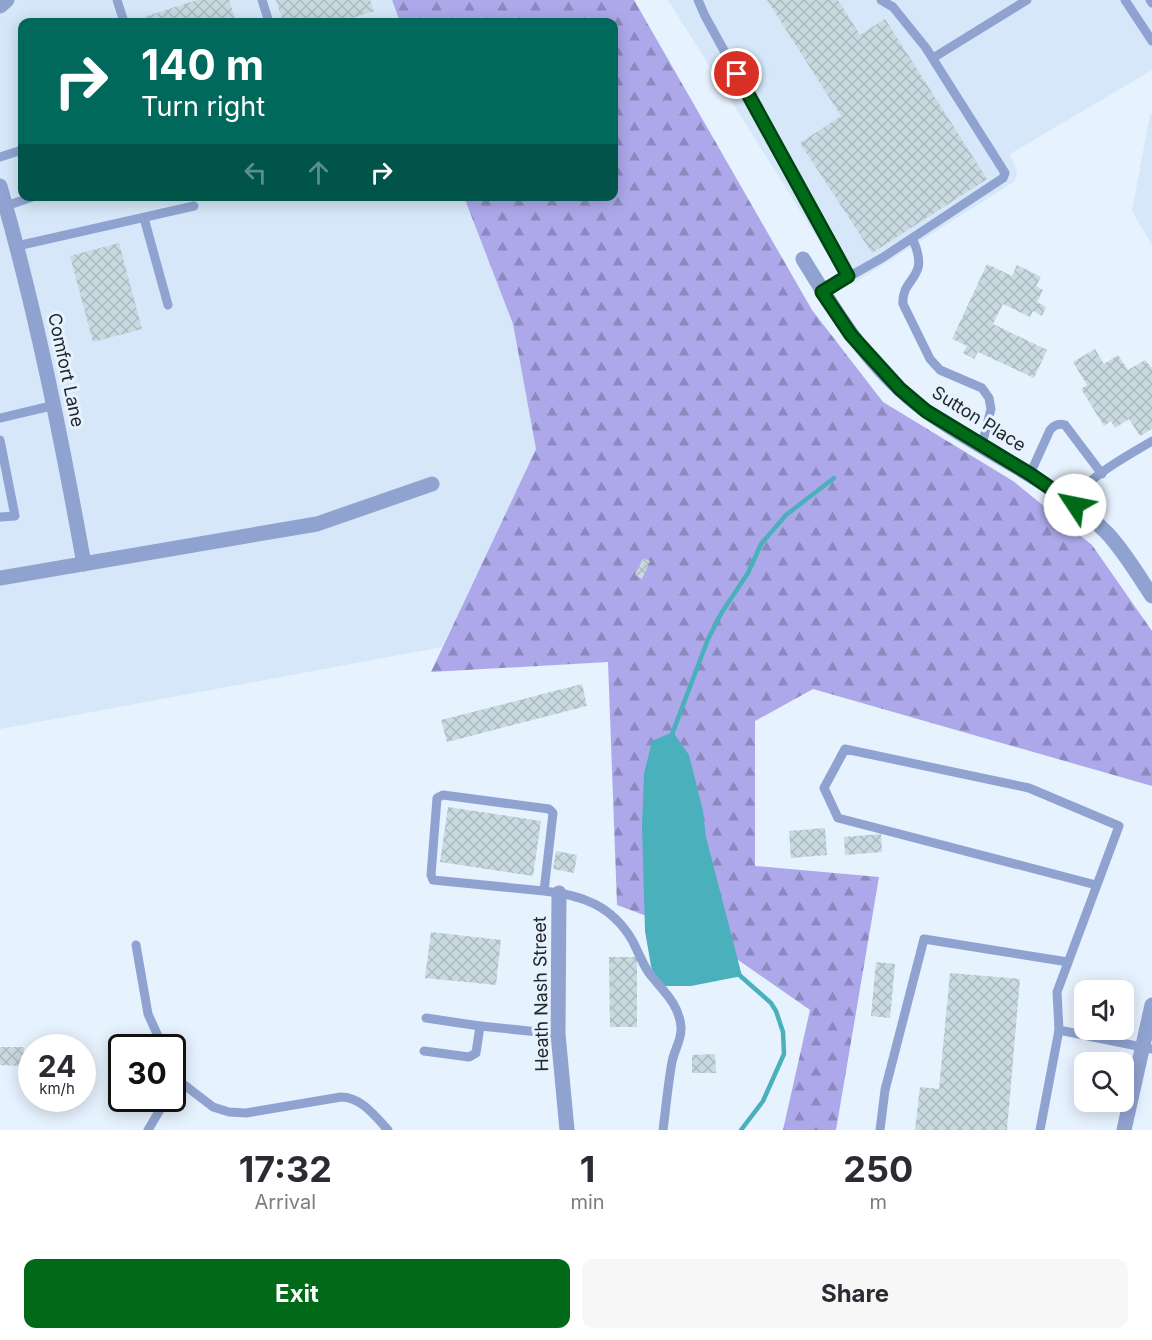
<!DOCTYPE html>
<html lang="en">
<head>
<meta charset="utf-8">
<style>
  body { margin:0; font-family:Inter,sans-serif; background:#f7f7f7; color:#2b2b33; height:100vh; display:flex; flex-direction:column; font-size:22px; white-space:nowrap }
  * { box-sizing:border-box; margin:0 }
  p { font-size:20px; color:#7c7c81 }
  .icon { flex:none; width:33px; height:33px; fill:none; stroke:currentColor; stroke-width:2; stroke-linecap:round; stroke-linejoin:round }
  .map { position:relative; height:1130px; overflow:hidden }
  .side { display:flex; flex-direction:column; background:#fff; flex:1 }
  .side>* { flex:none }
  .banner { position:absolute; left:18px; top:18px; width:600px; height:183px; border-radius:12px; box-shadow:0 3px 15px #0003; background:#00695c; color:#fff; overflow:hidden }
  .buttons { position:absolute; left:1074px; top:980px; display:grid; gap:12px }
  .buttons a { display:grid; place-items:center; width:60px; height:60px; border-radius:12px; background:#fff; box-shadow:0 3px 15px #0003; font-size:30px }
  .speed { position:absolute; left:18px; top:1034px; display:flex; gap:12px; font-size:30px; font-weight:700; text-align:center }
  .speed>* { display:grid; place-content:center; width:78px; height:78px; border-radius:50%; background:#fff; box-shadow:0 3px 15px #0003; line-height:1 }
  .speed small { font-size:15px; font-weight:400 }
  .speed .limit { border:3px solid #111; border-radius:9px; background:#fff; color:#111 }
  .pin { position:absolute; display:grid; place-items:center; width:51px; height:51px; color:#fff; margin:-26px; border:3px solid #fff; border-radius:50%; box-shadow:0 2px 6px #0007 }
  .me { position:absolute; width:66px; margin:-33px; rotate:304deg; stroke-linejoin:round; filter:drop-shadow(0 0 4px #0008) }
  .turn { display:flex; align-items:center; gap:21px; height:126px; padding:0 24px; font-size:27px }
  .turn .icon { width:78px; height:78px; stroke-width:2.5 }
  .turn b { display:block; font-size:42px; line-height:51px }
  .lanes { display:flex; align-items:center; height:57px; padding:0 24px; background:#0003; justify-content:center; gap:30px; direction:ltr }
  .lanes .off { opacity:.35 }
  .eta { display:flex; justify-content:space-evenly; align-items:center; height:102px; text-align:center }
  .eta b { font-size:36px; font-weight:700; line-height:42px }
  .primary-button { display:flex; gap:12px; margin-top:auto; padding:12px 24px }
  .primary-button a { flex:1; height:69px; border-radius:12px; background:#006a19; color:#fff; font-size:24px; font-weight:700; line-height:69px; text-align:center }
  .primary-button a+a { background:#f7f7f7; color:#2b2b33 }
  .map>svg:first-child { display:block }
  .built { fill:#d5e7f8 }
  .forest { fill:url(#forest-firs) }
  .water { fill:#4ab0bc }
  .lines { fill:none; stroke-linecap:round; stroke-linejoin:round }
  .stream { stroke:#4ab0bc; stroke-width:4.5 }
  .building { fill:url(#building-cross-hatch) }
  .lane { stroke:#90a3d0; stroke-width:9 }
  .street { stroke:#90a3d0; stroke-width:15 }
  .route-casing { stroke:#004510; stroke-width:15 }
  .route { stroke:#006a19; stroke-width:10 }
  .labels { text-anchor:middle; stroke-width:6; stroke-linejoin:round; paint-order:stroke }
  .street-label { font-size:18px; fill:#23272b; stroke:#e6f2fe }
</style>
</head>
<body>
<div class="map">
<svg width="1152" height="1130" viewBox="0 0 1152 1130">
  <defs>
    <pattern id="forest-firs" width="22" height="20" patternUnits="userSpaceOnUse" patternTransform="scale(1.5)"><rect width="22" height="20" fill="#ada8ea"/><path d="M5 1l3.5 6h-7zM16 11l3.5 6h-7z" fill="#8c89be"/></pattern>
    <pattern id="building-cross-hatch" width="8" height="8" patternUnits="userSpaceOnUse" patternTransform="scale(1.5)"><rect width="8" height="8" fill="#c8d9e0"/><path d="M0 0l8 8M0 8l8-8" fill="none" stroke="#acbac0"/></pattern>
  </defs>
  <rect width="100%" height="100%" fill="#e6f2fe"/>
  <g class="built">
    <path d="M0 0H392L400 22H22V196L464 197 513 324 536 449 442 647 0 729Z"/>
    <path d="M668 0H1152V70L1010 154 1017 171 1015 181 851 285 824 249Z"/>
    <path d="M1152 114V245L1132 211 1150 115Z"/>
  </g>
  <path class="forest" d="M392 0H634L812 310 883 402 1013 481 1092 545 1152 631V786L813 689 755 721V866L879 877 836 1130H783L810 1010 708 939 617 905 608 662 431 672 536 449 513 324 464 197 614 196V22H400Z"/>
  <path class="water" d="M673 732 689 755 703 811 706 837 742 976 691 986H664L655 979 651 966 645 931 642 826 644 774 652 741Z"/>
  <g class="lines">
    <g class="stream">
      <path d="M671 737 708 639 722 612 748 573 761 544 786 515 834 478"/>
      <path d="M737 973 771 1003 776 1011 783 1032 784 1054 763 1101 741 1130"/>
    </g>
  </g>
  <g class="building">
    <path d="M197 0H229L236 22H142L141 18Z"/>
    <path d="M276 0H370L374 11 340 22H283Z"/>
    <path d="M767 0H838L860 35 885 19 987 179 872 253 800 143 841 116Z"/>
    <path d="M119 243 142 329 93 342 70 256Z"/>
    <path d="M987 264 1012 276 1017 265 1041 277 1036 286 1043 290 1037 302 1046 307 1042 316 1033 311 1030 317 1003 304 993 324 1047 350 1034 378 978 352 974 359 963 353 967 346 952 339Z"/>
    <path d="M1095 349 1104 364 1118 355 1128 370 1145 360 1152 368V429L1140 436 1129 419 1115 428 1111 421 1104 426 1081 389 1087 385 1073 362Z"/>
    <path d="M643 558 650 561 642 579 635 575Z"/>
    <path d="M582 684 587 706 447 742 441 720Z"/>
    <path d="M448 807 541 821 533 876 440 862Z"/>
    <path d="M825 828 827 855 791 858 789 831Z"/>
    <path d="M881 834 882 852 845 855 844 837Z"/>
    <path d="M556 851 577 855 574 873 553 869Z"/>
    <path d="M431 932 501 940 496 985 425 978Z"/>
    <path d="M609 957H637V1027H610Z"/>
    <path d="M876 962 895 964 890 1018 871 1016Z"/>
    <path d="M950 973 1020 979 1007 1130H915L920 1087 939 1089Z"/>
    <path d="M0 1047H24V1066L0 1065Z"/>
    <path d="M715 1054 716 1073H692V1055Z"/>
    <rect x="112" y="1061" width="10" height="19"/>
  </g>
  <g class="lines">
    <g class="lane">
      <path d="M117 0 124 22"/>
      <path d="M262 0 269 22"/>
      <path d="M698 0 705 16 848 276"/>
      <path d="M1125 0 1152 41"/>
      <path d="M1150 0 1152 3"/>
      <path d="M933 58 1027 0"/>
      <path d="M0 157 22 150"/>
      <path d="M6 206 35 196"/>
      <path d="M144 218 168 305"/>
      <path d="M912 238C932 280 901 276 903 304L930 359 940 370 982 388 989 398 991 409 982 445"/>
      <path d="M17 246 194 206"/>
      <path d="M822 292 882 258 1003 178 1005 173 926 48 893 7 881 0"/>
      <path d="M0 418 55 405"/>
      <path d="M0 440 15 516 0 517"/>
      <path d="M1030 474 1050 430C1054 425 1059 423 1065 425L1102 474"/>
      <path d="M1075 505C1079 480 1131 454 1152 441"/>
      <path d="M1096 885 838 818 824 788 845 749 1029 788 1119 826 1057 992 1059 1030 1152 1049"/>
      <path d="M544 891 553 813 549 809 443 795 437 798 431 875 433 880 544 891C583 895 612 906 632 940 638 951 642 963 649 973 662 990 679 1003 681 1027 682 1040 674 1050 672 1062 668 1084 666 1107 663 1130"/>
      <path d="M136 945 148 1014 163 1047"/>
      <path d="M426 1018 480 1026"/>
      <path d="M424 1051 469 1057 476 1053 480 1026 558 1034"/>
      <path d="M172 1067 178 1080 213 1107 229 1112 246 1113 341 1097C361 1097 375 1116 388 1130"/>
      <path d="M148 1130 167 1098"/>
      <path d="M880 1130 885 1090 924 939 1068 962"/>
      <path d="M1040 1130 1059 1030"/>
    </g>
    <g class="street">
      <path d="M0 6 7 0"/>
      <path d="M0 186C36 311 61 436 84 564"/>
      <path d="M803 259C838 316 870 370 926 411 985 454 1054 480 1107 533 1124 551 1138 575 1152 596"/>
      <path d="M0 578 317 524 432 484"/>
      <path d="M559 893 558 1034 567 1130"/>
      <path d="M1124 1130 1152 1005"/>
    </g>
  </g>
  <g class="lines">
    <defs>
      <path id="route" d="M737 74 848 276 822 292 851 335 900 389 926 411 1030 474 1075 505"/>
    </defs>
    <use href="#route" class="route-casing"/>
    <use href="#route" class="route"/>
  </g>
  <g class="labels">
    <g class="street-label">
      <text transform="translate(66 370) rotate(78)" y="6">Comfort Lane</text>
      <text transform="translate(979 419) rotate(32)" y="6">Sutton Place</text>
      <text transform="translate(541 994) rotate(-91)" y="6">Heath Nash Street</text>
    </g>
  </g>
</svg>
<div class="buttons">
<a><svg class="icon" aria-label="sound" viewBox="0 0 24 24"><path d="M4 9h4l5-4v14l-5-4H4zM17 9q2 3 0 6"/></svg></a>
<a><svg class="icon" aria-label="search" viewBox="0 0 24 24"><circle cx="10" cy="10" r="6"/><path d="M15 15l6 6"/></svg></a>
</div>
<div class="speed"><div>24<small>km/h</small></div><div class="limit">30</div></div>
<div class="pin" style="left:737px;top:74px;background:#d93025"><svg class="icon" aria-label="arrive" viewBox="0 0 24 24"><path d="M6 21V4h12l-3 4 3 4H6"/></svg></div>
<svg class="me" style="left:1075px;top:505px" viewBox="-20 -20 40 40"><circle r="19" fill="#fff"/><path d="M0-13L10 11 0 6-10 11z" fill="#006a19"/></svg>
<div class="banner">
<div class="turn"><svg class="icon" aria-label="right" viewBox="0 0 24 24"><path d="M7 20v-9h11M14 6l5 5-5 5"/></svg><div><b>140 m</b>Turn right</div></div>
<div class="lanes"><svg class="icon off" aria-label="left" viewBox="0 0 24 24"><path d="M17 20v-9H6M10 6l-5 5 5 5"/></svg><svg class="icon off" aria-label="ahead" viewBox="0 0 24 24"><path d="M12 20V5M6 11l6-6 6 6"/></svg><svg class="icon" aria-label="right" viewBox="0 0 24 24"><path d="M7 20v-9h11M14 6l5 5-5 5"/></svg></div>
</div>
</div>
<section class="side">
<div class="eta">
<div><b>17:32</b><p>Arrival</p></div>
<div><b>1</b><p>min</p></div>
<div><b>250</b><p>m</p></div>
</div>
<div class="primary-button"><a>Exit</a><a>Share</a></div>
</section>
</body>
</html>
